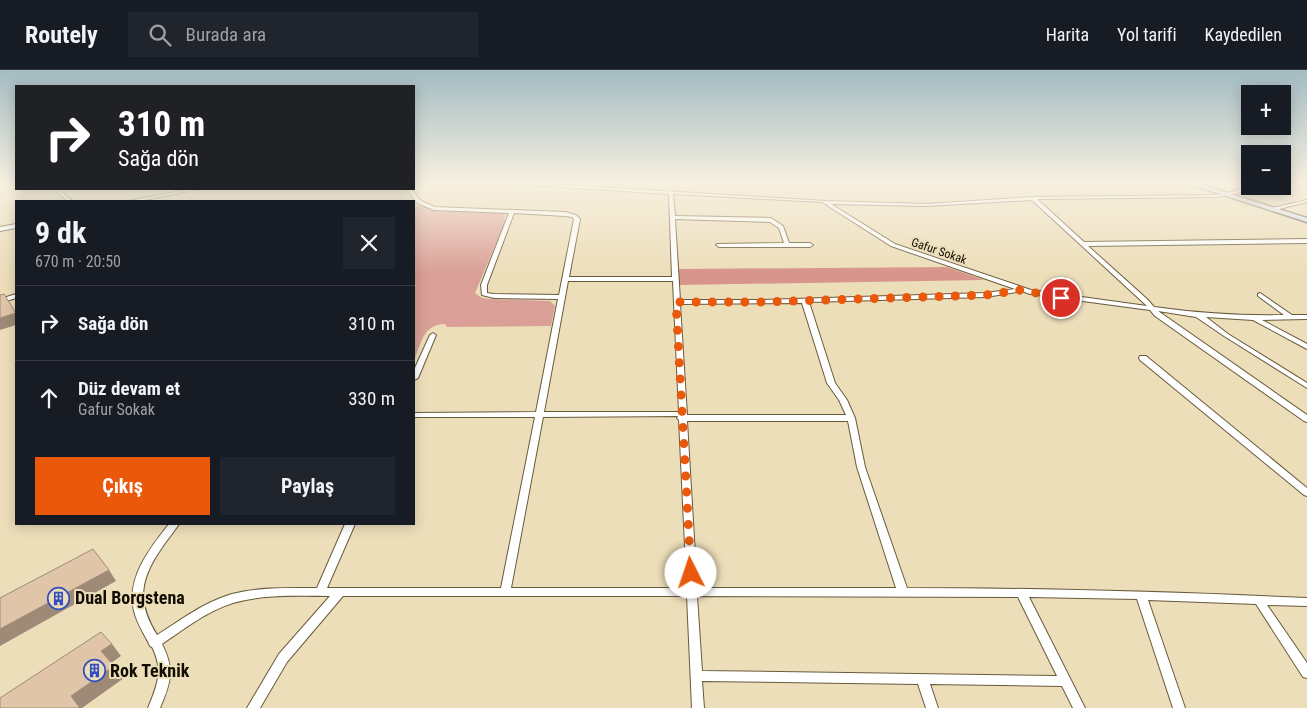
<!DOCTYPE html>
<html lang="tr">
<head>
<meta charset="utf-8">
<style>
  body { margin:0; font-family:"Roboto Condensed",sans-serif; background:#20242c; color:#f1f3f6; height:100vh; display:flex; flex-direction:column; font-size:19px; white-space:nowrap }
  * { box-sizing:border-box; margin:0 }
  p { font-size:16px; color:#9ea1a6 }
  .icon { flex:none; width:28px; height:28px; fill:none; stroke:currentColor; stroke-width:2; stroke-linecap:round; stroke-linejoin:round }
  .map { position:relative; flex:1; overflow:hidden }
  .side { position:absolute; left:15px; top:130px; width:400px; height:325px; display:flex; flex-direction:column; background:#171b24; border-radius:0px; box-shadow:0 2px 12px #0003 }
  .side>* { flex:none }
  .banner { position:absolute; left:15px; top:15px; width:400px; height:105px; border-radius:0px; box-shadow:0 2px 12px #0003; background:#202124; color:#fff; overflow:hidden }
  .tools { position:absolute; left:1241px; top:15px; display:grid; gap:10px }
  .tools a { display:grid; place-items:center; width:50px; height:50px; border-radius:0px; background:#171b24; box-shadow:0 2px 12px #0003; font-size:25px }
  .pin { position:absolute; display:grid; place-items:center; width:42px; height:42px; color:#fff; margin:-21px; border:2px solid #fff; border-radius:50%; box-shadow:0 1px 5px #0007 }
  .me { position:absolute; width:55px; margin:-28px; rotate:356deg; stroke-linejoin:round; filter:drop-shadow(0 0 4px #0008) }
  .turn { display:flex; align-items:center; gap:18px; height:105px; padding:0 20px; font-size:22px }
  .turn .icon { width:65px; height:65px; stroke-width:2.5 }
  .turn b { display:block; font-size:35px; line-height:42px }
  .round { display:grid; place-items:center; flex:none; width:52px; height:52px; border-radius:0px; background:#20242c }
  .summary { display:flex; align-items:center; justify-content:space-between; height:85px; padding:0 20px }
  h1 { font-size:30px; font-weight:700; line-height:38px }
  .action { display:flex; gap:10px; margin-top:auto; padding:10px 20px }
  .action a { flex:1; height:58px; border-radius:0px; background:#ea580c; color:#fff; font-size:20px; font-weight:700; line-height:58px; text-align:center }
  .action a+a { background:#20242c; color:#f1f3f6 }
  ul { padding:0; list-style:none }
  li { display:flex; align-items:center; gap:15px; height:75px; padding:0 20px; border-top:1px solid #363941 }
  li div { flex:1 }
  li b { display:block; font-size:19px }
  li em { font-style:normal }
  header { display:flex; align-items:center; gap:30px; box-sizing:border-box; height:70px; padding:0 25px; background:#171b24; border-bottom:1px solid #363941 }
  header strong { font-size:24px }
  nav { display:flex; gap:28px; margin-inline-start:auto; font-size:18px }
  .search { width:350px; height:45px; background:#20242c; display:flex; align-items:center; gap:12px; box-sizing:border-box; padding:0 18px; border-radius:0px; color:#9ea1a6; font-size:19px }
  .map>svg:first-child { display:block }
  .green { fill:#daa097 }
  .forest { fill:#d7958b }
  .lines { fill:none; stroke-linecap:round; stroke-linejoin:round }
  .street-casing { stroke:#685b3b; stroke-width:2 }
  .secondary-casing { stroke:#685b3b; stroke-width:3 }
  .street { fill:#fff; fill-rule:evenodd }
  .secondary { fill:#d8e1fd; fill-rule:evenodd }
  .shaded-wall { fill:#9e8a76 }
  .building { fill:#e1c5a8; stroke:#9e8a76 }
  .route { stroke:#ea580c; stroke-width:9; stroke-dasharray:0 16.2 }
  .labels { text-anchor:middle; stroke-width:4; stroke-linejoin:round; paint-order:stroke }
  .far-street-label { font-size:12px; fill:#120d02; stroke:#eddeba }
  .near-poi-label { font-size:18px; font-weight:bold; fill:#120d02; stroke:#eddeba; text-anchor:start }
</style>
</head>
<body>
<header>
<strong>Routely</strong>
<div class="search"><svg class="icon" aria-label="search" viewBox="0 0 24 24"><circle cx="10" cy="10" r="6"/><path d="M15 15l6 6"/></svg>Burada ara</div>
<nav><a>Harita</a><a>Yol tarifi</a><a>Kaydedilen</a></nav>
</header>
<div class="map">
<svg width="1307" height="638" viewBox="0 0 1307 638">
  <rect width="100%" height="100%" fill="#eddeba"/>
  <path class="green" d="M421 135 440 141 501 143 505 145V152L475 223 482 228 489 229 550 231 555 236 551 256 447 257 445 254C423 254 421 274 414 291V137Z"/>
  <path class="forest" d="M947 197 984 210 679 215V199Z"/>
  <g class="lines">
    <defs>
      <g id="street">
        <path d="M510 113H535L826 131 926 134 1033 127 1218 125 1257 116H1267L1218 127 1037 129 1084 172 1307 169V173L1088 176 1148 230 1154 237C1198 243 1240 246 1284 245L1258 226V224L1260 223 1292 245H1307V249L1262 250 1307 274V279L1253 250 1206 247 1228 264 1307 313V318L1224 266 1196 247 1158 241 1307 345V352L1304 351 1155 246 1150 240 1030 224 1022 221 986 227 809 232 835 313 847 330 855 348 865 397 907 518C1040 518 1174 522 1307 528V536L1267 535 1307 593V608L1303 607 1256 534 1148 530 1185 638H1173L1137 529 1029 527 1085 638H1073L1062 616 930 614 938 638H926L918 614 702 611 704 638H692L687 526H343L287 592 260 638H247L279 584 330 526C298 526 263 524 233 533 207 541 184 559 162 574 175 600 171 612 160 638H148C157 616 164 600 152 577L150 576C145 565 137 554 134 541 126 508 150 478 169 454H179C173 463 166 471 161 479 139 511 137 533 157 565 181 550 204 532 232 524 259 517 289 518 317 518L345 454H355L327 518H501L535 347H414V343L536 342 558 229 494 228 482 225 481 215 509 143 434 140 417 133 407 119H411L421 131 435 137 565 142 576 145 580 149 569 207H672L669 124 512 114ZM673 124 822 132 891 176 1015 219 986 223 760 230H680L675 149 770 152 779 158 784 173 717 174 716 175 719 177H810L813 175 810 173H789L783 156 771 148 675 146ZM1032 130 1147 236 1031 220 895 174 831 134 926 136ZM514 143 565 146 572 147 574 149 559 225 494 224 487 223V215ZM568 211H673L679 342H544ZM802 233 827 313 839 330 846 345H687L680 234ZM678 346 677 348 679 350 687 518H511L543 347ZM687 351H848L857 397 896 518H697ZM697 526 1018 527 1057 606 702 601Z"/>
        <path d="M1297 113 1307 114V117L1297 114Z"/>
        <path d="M54 119H59L72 131H67Z"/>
        <path d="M191 119H199L139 131H131L133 130Z"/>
        <path d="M1307 130V132L1271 141 1268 139Z"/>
        <path d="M16 154V158L0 161V157Z"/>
        <path d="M16 224V228L0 233V229Z"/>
        <path d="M433 263 436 265 418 308 414 310V300L430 265Z"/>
        <path d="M1140 286H1146L1307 418V426L1304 425 1140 290 1139 288Z"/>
      </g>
      <path id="secondary" d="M1186 113H1196L1307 148V152Z"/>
    </defs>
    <use href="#street" class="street-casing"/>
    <use href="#secondary" class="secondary-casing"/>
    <use href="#street" class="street"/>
    <use href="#secondary" class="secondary"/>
  </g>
  <g class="shaded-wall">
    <path d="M16 243V255L0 260V248Z"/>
    <path d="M109 500 116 511 0 576V559Z"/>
    <path d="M112 574 121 586 111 593 101 581Z"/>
    <path d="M114 596 124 608 82 638H80L71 626Z"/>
  </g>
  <g class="building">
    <path d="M4 224 16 243 0 248V225Z"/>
    <path d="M93 479 109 500 0 559V528Z"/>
    <path d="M101 562 112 574 101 581 114 596 71 626 80 638H0V628Z"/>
  </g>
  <linearGradient id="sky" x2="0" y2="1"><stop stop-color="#a3bbc2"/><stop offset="0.56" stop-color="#f7f0e0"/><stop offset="1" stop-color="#f7f0e0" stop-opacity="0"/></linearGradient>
  <rect width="1307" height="202" fill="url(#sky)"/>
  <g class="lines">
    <path class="route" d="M691 503 676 232H760L986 225 1021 220 1061 228"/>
  </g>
  <defs>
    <symbol id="building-ring" viewBox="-11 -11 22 22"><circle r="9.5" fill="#eddeba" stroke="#364fc0" stroke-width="1.5"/><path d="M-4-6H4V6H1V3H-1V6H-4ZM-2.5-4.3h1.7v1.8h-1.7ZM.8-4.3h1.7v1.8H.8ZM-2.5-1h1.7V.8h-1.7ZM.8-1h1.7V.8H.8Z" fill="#364fc0"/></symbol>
  </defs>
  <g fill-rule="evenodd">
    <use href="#building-ring" x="46" y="516" width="25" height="25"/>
    <use href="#building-ring" x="82" y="588" width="25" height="25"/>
  </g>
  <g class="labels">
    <g class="far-street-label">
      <text transform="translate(939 181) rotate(19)" y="4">Gafur Sokak</text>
    </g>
    <g class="near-poi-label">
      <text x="75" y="534">Dual Borgstena</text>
      <text x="110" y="607">Rok Teknik</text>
    </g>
  </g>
</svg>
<div class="tools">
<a>+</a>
<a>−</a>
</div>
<div class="pin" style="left:1061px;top:228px;background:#d93025"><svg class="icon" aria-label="arrive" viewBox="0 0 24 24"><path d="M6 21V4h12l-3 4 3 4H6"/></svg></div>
<svg class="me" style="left:691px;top:503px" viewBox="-20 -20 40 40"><circle r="19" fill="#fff"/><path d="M0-13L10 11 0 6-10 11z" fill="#ea580c"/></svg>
<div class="banner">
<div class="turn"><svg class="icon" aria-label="right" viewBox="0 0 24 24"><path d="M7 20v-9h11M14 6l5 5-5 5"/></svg><div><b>310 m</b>Sağa dön</div></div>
</div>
<section class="side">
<div class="summary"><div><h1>9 dk</h1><p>670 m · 20:50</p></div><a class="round"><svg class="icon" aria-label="close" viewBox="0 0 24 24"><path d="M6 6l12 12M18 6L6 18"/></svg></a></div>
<ul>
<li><svg class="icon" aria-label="right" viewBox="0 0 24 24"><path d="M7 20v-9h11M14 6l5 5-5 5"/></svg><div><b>Sağa dön</b></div><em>310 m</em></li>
<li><svg class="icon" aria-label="ahead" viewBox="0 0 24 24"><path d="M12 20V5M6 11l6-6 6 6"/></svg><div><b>Düz devam et</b><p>Gafur Sokak</p></div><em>330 m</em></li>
</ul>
<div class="action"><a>Çıkış</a><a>Paylaş</a></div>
</section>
</div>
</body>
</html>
